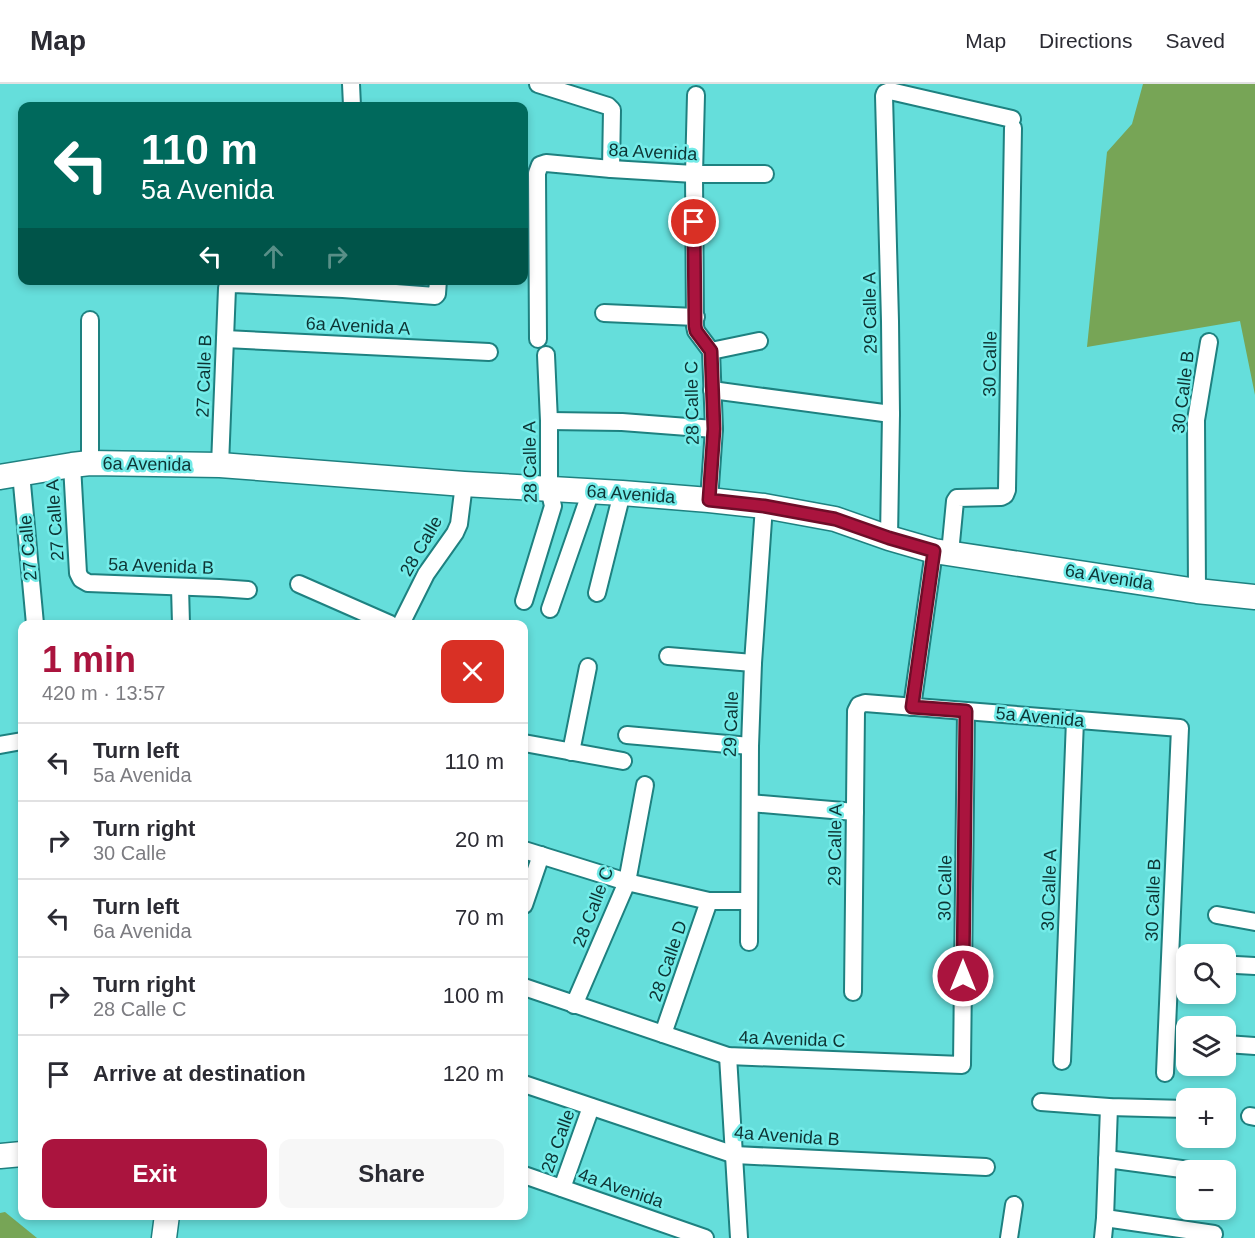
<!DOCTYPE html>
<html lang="en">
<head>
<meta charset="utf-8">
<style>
  body { margin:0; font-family:Arial,sans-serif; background:#f7f7f7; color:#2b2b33; height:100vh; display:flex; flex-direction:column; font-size:22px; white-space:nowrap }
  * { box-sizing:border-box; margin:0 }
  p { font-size:20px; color:#7c7c81 }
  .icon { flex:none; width:33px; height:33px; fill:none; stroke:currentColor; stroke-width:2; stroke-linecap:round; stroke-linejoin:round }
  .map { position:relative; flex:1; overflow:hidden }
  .side { position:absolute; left:18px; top:536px; width:510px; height:600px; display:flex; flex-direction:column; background:#fff; border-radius:12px; box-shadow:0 3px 9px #0003 }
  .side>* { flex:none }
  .banner { position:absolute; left:18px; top:18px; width:510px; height:183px; border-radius:12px; box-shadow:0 3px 9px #0003; background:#00695c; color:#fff; overflow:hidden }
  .tools { position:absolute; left:1176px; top:860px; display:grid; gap:12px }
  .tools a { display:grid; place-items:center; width:60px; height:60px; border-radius:12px; background:#fff; box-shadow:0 3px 9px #0003; font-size:30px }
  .pin { position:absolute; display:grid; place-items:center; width:51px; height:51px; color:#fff; margin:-26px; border:3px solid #fff; border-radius:50%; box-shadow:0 2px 6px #0007 }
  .me { position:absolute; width:66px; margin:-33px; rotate:0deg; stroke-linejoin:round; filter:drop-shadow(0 0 4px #0008) }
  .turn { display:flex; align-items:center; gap:21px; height:126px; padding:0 24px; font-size:27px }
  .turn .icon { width:78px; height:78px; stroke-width:2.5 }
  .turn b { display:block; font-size:42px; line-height:51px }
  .lanes { display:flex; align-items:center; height:57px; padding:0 24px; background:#0003; justify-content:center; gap:30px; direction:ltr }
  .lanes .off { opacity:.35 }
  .round { display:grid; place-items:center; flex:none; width:63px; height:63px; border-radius:12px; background:#f7f7f7 }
  .head { display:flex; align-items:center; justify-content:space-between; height:102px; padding:0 24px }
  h1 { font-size:36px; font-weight:600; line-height:45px; color:#aa143e }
  .action { display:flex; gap:12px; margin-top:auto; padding:12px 24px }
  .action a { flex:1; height:69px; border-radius:12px; background:#aa143e; color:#fff; font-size:24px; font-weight:600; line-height:69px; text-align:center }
  .action a+a { background:#f7f7f7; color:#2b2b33 }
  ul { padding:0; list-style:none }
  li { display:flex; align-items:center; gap:18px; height:78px; padding:0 24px; border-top:2px solid #e1e1e2 }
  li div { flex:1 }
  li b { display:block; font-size:22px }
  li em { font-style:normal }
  header { display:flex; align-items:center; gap:36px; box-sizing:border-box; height:84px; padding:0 30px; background:#fff; border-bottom:2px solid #e1e1e2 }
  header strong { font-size:28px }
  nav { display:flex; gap:33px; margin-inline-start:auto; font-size:21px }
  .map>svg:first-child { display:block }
  .forest { fill:#77a556 }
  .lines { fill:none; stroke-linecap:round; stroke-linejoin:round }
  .street-casing { stroke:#1e8180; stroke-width:20 }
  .secondary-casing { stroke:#1e8180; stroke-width:27 }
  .street { stroke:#fff; stroke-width:16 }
  .secondary { stroke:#fff; stroke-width:24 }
  .route-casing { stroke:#6e0d28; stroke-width:15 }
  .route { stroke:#aa143e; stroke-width:10 }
  .labels { text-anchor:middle; stroke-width:5; stroke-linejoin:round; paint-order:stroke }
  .street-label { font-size:18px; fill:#0d3434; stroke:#73ebe8 }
</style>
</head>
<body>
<header>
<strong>Map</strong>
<nav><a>Map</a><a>Directions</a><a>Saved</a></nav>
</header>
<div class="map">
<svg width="1255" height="1154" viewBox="0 0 1255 1154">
  <rect width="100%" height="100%" fill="#65dedb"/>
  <g class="forest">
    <path d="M1143 0H1255V311L1240 237 1087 263 1107 68 1132 40Z"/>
    <path d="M5 1128 37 1154H0V1129Z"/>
  </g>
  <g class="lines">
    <defs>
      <g id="street">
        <path d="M351 0 352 22"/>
        <path d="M538 0 608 22 612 26 611 85"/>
        <path d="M696 11 694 90 695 242 696 247 711 267 714 345 709 416"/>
        <path d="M604 229 696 233"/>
        <path d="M225 255 489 268"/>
        <path d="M538 255 537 89 540 81 546 79 611 85 694 90H765"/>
        <path d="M711 267 759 257"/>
        <path d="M712 306 891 330"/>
        <path d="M549 337 622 338 714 345"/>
        <path d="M90 379V236"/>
        <path d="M72 381 78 489 81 495 88 499 219 504 248 506"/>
        <path d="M220 381 227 204 229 201 233 200 343 205 435 212 437 210 438 196"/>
        <path d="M21 389 35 540"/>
        <path d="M889 454 891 330 890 237 884 12 885 9 890 7 1012 35"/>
        <path d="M950 469 955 417 957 414 1001 413 1005 411 1007 406 1013 44"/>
        <path d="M299 500 390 540"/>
        <path d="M180 503 181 540"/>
        <path d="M1197 507 1196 336 1209 258"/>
        <path d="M597 509 622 409"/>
        <path d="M524 517 553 422 549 405V337L546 271"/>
        <path d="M550 525 591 407"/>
        <path d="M401 540 426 490 455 449 459 440 464 400"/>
        <path d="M668 572 753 579"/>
        <path d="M912 623 934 467"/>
        <path d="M627 651 750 662"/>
        <path d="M524 659 623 677"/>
        <path d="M0 661 22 657"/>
        <path d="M571 668 588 583"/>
        <path d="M750 719 855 728"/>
        <path d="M524 766 627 798 709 817H748"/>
        <path d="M524 821 541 771"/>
        <path d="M1217 831 1255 838"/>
        <path d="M749 858 750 662 753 579 764 422"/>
        <path d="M1236 881 1255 882"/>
        <path d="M524 903 728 972 962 981 966 627"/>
        <path d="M853 908 856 627 859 621 865 619 1180 644 1165 989"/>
        <path d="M574 921 627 798 645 701"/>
        <path d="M663 950 709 817"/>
        <path d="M1226 960 1255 962"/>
        <path d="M728 972 739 1154"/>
        <path d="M1062 977 1075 636"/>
        <path d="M524 1000 735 1071 986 1083"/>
        <path d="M1041 1018 1109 1023 1186 1025"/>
        <path d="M1250 1032 1255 1033"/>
        <path d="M1107 1075 1189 1086"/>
        <path d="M524 1091 705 1154"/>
        <path d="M562 1104 591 1023"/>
        <path d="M1105 1134 1214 1150"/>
        <path d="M1009 1154 1014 1121"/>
        <path d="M1103 1154 1105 1134 1109 1023"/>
      </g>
      <g id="secondary">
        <path d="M0 393 72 381 90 379 220 381 464 400 622 409 709 416 764 422 835 435 889 454 934 467 1197 507 1255 513"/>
        <path d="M0 1072 22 1070"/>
        <path d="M164 1154 167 1131"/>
      </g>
    </defs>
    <use href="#street" class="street-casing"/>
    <use href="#secondary" class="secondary-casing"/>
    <use href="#street" class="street"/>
    <use href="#secondary" class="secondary"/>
  </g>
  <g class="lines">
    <defs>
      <path id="route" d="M694 138 695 242 696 247 711 267 714 345 709 416 764 422 835 435 889 454 934 467 912 623 966 627 963 892"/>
    </defs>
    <use href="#route" class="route-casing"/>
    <use href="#route" class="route"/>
  </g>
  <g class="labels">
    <g class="street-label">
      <text transform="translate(653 68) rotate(3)" y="6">8a Avenida</text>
      <text transform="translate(870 229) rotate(-91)" y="6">29 Calle A</text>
      <text transform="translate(358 242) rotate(3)" y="6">6a Avenida A</text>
      <text transform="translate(990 280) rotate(-89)" y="6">30 Calle</text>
      <text transform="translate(204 292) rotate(-88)" y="6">27 Calle B</text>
      <text transform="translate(1183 308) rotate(-83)" y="6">30 Calle B</text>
      <text transform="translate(692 319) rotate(-91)" y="6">28 Calle C</text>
      <text transform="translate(530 378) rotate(-91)" y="6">28 Calle A</text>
      <text transform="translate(147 380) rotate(1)" y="6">6a Avenida</text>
      <text transform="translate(631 410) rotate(4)" y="6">6a Avenida</text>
      <text transform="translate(55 436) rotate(-94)" y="6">27 Calle A</text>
      <text transform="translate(421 462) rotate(-60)" y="6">28 Calle</text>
      <text transform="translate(28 464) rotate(-95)" y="6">27 Calle</text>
      <text transform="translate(161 482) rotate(2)" y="6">5a Avenida B</text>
      <text transform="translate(1109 493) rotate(9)" y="6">6a Avenida</text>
      <text transform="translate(1040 633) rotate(5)" y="6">5a Avenida</text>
      <text transform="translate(731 640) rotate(-88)" y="6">29 Calle</text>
      <text transform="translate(835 761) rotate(-89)" y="6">29 Calle A</text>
      <text transform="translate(945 804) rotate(-89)" y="6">30 Calle</text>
      <text transform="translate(1049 806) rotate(-88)" y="6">30 Calle A</text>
      <text transform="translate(1153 816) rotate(-88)" y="6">30 Calle B</text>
      <text transform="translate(593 823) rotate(-69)" y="6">28 Calle C</text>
      <text transform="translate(668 877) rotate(-71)" y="6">28 Calle D</text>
      <text transform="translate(792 955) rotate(2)" y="6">4a Avenida C</text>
      <text transform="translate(787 1052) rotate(4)" y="6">4a Avenida B</text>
      <text transform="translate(558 1057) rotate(-70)" y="6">28 Calle</text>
      <text transform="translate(621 1104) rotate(19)" y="6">4a Avenida</text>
    </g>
  </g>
</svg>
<div class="tools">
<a><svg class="icon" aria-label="search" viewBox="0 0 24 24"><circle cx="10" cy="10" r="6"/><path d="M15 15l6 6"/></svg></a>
<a><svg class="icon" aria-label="layers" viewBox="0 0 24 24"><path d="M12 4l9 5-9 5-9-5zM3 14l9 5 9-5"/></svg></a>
<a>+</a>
<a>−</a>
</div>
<div class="pin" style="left:694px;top:138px;background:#d93025"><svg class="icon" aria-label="arrive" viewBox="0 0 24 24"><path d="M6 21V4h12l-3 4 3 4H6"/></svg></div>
<svg class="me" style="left:963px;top:892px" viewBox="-20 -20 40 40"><circle r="17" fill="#aa143e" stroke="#fff" stroke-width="3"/><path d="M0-11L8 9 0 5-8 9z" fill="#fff"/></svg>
<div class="banner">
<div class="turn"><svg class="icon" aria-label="left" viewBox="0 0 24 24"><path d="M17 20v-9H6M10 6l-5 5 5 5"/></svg><div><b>110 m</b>5a Avenida</div></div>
<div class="lanes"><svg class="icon" aria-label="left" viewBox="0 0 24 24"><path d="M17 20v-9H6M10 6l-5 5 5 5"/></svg><svg class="icon off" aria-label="ahead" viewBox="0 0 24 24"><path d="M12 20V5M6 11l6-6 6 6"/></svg><svg class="icon off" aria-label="right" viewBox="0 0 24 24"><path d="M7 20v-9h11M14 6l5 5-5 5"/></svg></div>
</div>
<section class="side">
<div class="head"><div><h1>1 min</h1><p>420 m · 13:57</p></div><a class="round" style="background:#d93025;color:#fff"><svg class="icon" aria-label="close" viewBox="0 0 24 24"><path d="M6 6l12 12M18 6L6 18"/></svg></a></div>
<ul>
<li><svg class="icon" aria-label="left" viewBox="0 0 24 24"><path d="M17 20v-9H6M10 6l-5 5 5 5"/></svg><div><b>Turn left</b><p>5a Avenida</p></div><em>110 m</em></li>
<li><svg class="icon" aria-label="right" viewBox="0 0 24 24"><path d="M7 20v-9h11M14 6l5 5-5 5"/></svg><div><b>Turn right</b><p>30 Calle</p></div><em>20 m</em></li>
<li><svg class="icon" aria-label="left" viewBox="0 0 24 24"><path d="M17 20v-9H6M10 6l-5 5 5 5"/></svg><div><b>Turn left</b><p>6a Avenida</p></div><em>70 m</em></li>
<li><svg class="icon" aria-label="right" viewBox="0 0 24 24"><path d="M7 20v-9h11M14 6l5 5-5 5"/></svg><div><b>Turn right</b><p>28 Calle C</p></div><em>100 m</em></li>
<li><svg class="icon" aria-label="arrive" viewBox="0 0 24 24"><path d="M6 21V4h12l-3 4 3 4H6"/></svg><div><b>Arrive at destination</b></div><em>120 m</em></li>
</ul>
<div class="action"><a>Exit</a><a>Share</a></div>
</section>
</div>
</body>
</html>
